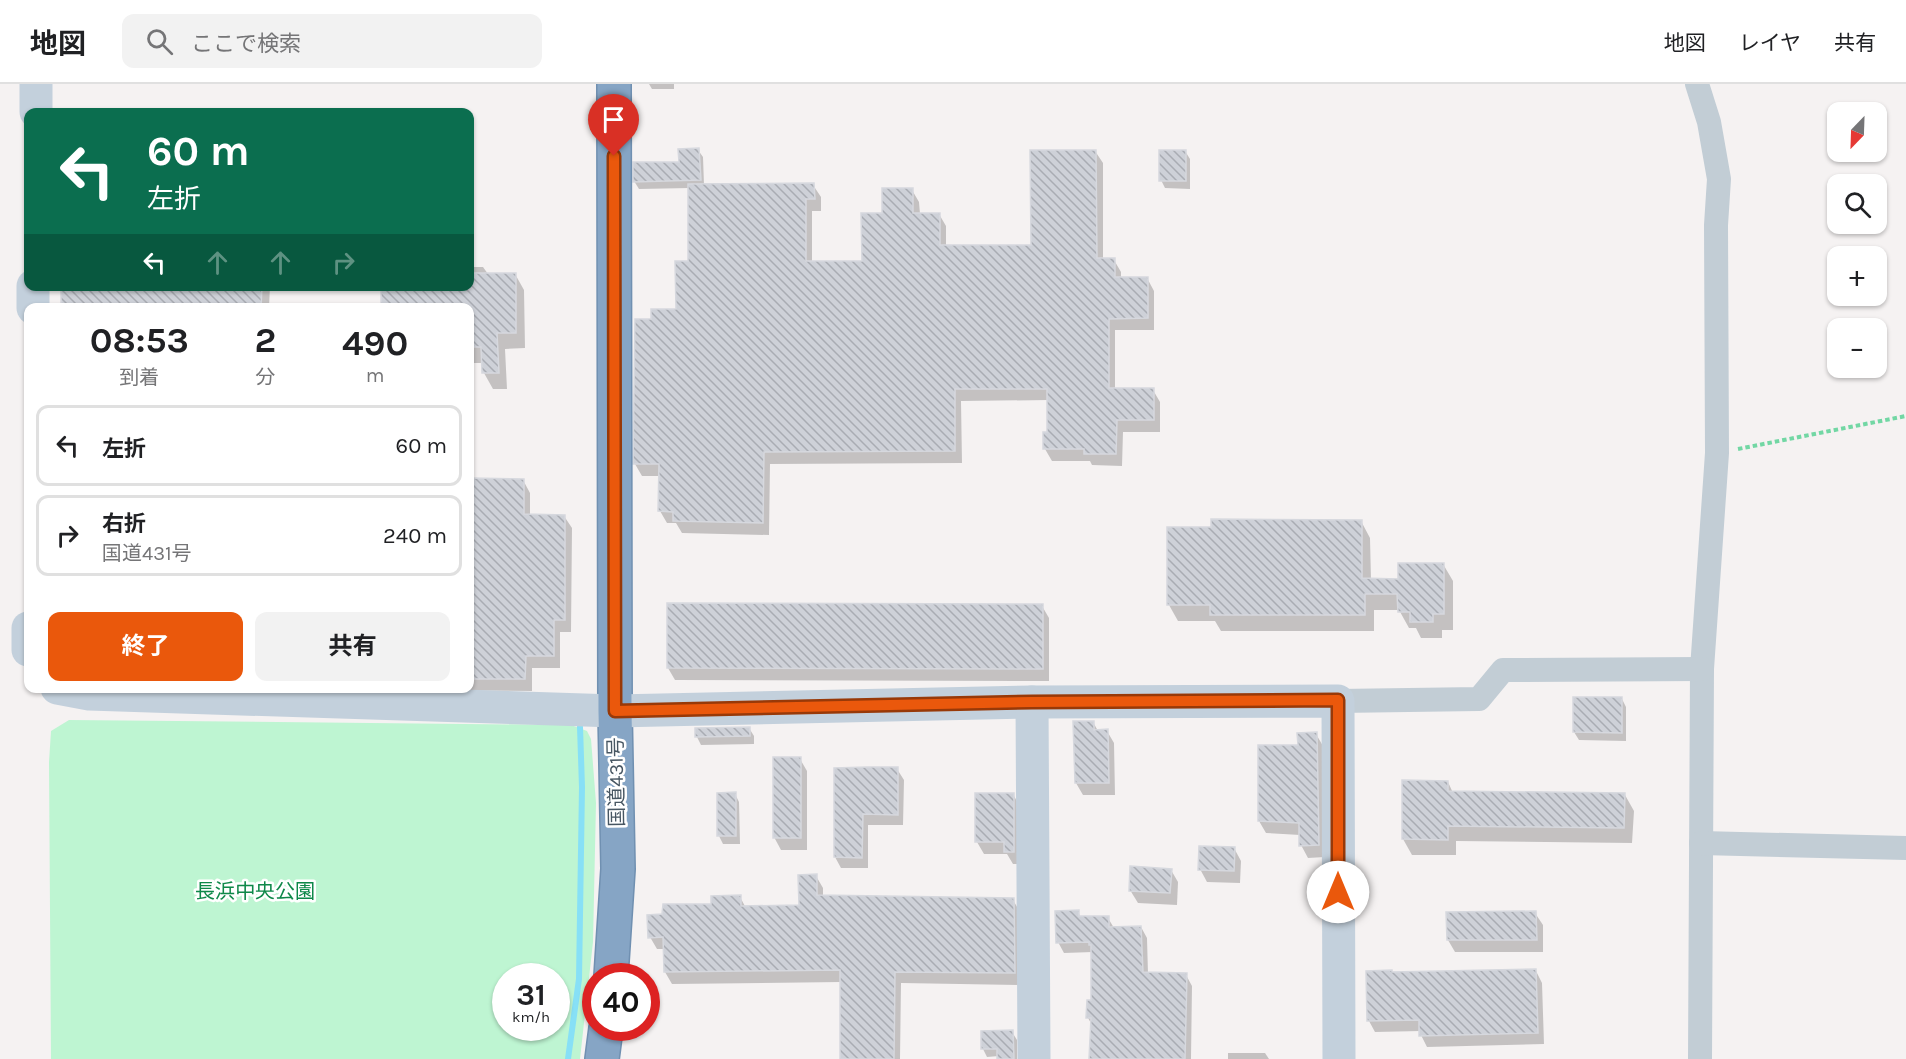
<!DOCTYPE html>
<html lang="ja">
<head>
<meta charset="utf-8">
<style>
  body { margin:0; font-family:Karla,"Noto Sans JP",sans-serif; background:#f2f2f2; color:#202124; height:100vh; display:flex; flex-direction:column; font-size:22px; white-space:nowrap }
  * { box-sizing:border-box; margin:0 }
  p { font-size:20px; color:#757577 }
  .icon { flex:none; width:33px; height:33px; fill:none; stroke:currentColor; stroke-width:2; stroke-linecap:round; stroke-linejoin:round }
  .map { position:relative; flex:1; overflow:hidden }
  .drawer { position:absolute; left:24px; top:219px; width:450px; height:390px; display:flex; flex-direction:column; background:#fff; border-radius:12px; box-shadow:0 2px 4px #0004 }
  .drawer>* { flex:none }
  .banner { position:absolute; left:24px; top:24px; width:450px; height:183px; border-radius:12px; box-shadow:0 2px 4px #0004; background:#0b6e4f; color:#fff; overflow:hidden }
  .needle { width:39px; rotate:203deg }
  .fabs { position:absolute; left:1827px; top:18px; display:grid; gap:12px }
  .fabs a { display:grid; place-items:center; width:60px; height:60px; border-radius:12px; background:#fff; box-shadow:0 2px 4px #0004; font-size:30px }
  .speed { position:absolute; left:492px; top:879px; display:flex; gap:12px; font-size:30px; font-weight:700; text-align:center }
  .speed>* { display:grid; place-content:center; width:78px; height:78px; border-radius:50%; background:#fff; box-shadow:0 2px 4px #0004; line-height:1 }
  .speed small { font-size:15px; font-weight:400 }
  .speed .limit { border:9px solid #d22; background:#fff; color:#111 }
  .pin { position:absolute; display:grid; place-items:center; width:51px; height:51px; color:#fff; margin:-62px -26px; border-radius:50% 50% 50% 0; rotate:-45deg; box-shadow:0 0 6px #0007 }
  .pin .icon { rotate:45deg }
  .me { position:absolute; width:66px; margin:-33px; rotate:0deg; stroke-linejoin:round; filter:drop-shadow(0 0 4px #0008) }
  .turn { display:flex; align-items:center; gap:21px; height:126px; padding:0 24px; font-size:27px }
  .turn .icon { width:78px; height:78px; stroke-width:2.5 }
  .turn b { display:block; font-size:42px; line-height:51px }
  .lanes { display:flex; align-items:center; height:57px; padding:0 24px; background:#0003; justify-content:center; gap:30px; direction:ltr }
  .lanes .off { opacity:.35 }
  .eta { display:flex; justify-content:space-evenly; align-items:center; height:102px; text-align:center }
  .eta b { font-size:36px; font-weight:700; line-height:42px }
  .action { display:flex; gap:12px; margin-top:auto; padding:12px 24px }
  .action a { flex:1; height:69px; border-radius:12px; background:#ea580c; color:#fff; font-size:24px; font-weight:700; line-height:69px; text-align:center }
  .action a+a { background:#f2f2f2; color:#202124 }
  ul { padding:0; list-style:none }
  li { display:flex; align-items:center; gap:18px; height:81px; margin:0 12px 9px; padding:0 12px; border:3px solid #e0e0e0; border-radius:12px }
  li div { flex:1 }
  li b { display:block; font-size:22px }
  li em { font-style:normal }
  header { display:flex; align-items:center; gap:36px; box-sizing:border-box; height:84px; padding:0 30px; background:#fff; border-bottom:2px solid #e0e0e0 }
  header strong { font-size:28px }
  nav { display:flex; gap:33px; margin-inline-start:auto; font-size:21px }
  .search { width:420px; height:54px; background:#f2f2f2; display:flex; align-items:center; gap:15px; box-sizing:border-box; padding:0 21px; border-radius:12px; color:#757577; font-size:22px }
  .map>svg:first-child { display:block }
  .green { fill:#bef5d2; fill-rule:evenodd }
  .shadow { fill:#0003 }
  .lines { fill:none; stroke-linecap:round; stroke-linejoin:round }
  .stream { stroke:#87e0f6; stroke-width:6 }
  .building { fill:url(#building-back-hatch); stroke:#d6d8de; stroke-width:1.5 }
  .highway-casing { stroke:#7090b1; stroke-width:36 }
  .path { stroke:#72d7a4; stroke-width:4; stroke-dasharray:4.5 3; stroke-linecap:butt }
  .street { stroke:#c2cdd5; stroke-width:24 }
  .secondary { stroke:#c3d0dc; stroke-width:33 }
  .highway { stroke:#86a5c5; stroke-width:33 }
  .route-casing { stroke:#983908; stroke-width:15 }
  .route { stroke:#ea580c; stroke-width:10 }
  .labels { text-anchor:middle; stroke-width:5; stroke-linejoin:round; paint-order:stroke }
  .street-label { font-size:20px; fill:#475662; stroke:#fff }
  .park-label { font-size:20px; fill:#0e8849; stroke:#fff }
</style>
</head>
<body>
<header>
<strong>地図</strong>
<div class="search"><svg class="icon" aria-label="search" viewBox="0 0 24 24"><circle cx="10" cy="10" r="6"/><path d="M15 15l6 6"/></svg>ここで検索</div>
<nav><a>地図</a><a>レイヤ</a><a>共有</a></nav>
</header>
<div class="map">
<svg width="1906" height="975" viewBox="0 0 1906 975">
  <defs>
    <pattern id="building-back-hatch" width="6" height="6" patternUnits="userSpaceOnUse" patternTransform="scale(1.5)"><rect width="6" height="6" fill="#ced1d8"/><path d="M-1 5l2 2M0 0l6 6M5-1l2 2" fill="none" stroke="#a9acb3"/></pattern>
  </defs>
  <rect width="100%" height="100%" fill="#f5f2f2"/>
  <path class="green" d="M69 636 571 641 587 647 591 655 596 719 593 858 580 975H51L49 678 51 647ZM506 892H556V944H506Z"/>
  <g class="shadow">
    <path d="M649 0H674V5H652Z"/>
    <path d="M698 66 703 73 704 101H813L821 113V127H812V178H863L884 131 912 106 919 118 920 130H939L946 142V163L1032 162 1095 67 1103 79V176H1114L1121 188V194H1147L1154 207V246H1115V305L1153 306 1160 318V348H1123L1122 382 1092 381 1090 377H1052L1045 365 1049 349V316L961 317 962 379 770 380 769 451 682 449 676 439H667L660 427V392H642L635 380 653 237 677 226 690 178V104L639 105 634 97 680 79Z"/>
    <path d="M1185 67 1190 75V105L1165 104 1161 96Z"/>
    <path d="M470 183H483L488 190H515L524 206 525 264 505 265 507 305H493L484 289 483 279H470Z"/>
    <path d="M63 202H270L269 224H63Z"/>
    <path d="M470 396H523L530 409V432H564L572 444 571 548H560V584H532V607L305 605 470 604Z"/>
    <path d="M1361 437 1370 454 1371 496H1400L1443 480 1453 497V546H1442V554H1421L1416 544H1409L1399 526H1374V547H1221L1215 537H1178L1169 521Z"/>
    <path d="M1042 522 1049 534V597L675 596 668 584Z"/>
    <path d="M1575 614 1622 615 1626 623V657L1579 656 1574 648Z"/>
    <path d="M1093 638 1098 647H1107L1114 659 1115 711H1083L1076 699Z"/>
    <path d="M749 644 754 652V660L701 661 697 653Z"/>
    <path d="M1316 650 1323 662 1325 773 1308 774 1301 761 1300 751 1266 749 1259 737Z"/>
    <path d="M800 675 807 687V766H781L774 753Z"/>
    <path d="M836 685H897L904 696 903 741H868V784H841L835 773Z"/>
    <path d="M1448 698 1453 709 1625 711 1634 727 1632 759 1456 757V771H1412L1403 755Z"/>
    <path d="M735 710 739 718 740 760H723L719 752Z"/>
    <path d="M1013 710 1020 723V780H1013L1007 770H984L977 758Z"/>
    <path d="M1234 764 1241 777 1240 799 1207 798 1200 785Z"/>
    <path d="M1171 786 1178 798 1177 821 1138 819 1130 806Z"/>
    <path d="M816 792 823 804V812L1013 816 1020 828 1021 901 901 899 900 975H841L842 898 672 900 665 888V865H657L650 853 713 822 740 813 746 824 800 823Z"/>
    <path d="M1078 828 1081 834H1108L1114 844 1141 843 1147 854 1148 890 1186 891 1192 902 1191 975H1091L1092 941 1088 934 1093 918V868L1064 869 1058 858Z"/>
    <path d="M1535 829 1543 841V868H1455L1448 856Z"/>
    <path d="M1536 887 1542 899 1544 960 1427 963 1421 951V947L1375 948 1369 937 1392 890Z"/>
    <path d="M1012 948 1017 956V975H999V972L987 973 983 965Z"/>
    <path d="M1228 969H1265L1269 975H1228Z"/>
  </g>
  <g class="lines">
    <path class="stream" d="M568 975 579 895 582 703 580 643"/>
  </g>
  <g class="building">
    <path d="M699 64 701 96 633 98V78H679L678 65Z"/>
    <path d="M1030 66H1096L1097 174H1115V193H1148V234L1109 235V304H1154V336H1117L1116 370H1084V365H1043V348H1047V305H955V367L764 368 763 439 673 437V428L658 427 659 380H633L635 235H651V225H676L675 177H688V100L814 99 815 115H806V177H862L861 129H882V104H913V129H940V161H1031Z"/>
    <rect x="1159" y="66" width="27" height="31"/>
    <path d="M470 189H516V249H497L499 289H482L481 263H470V224H381V202H470Z"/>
    <path d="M61 202H262L261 224H61Z"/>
    <path d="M470 394 524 395V430L565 431V536H554V572H526L525 595H470Z"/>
    <path d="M1211 435 1362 436V494L1398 495V479H1444V530H1433V538H1410V528H1398L1397 510H1365V531H1210V521H1167V443H1211Z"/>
    <path d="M667 519 1043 520V585L667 584Z"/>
    <path d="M1573 613H1622V649L1573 648Z"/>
    <path d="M1073 637H1094V646L1108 645 1109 699H1075Z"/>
    <path d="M750 643V652L695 653V644Z"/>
    <path d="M1317 648 1319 761 1299 762V739L1258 737V661H1298L1297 649Z"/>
    <rect x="773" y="673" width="28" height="81"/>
    <path d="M868 683H898V731L863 730 862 774 834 773V684Z"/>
    <path d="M1402 696 1448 697V707L1625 709 1624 744 1448 742V756L1402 755Z"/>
    <path d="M736 708V752H717V709Z"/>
    <path d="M975 709H1014V768H1004V758H975Z"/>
    <path d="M1199 762 1235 763 1234 787 1198 786Z"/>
    <path d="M1130 782 1172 785 1170 809 1129 807Z"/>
    <path d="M817 790V811L1014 814 1015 889 895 888 894 975H840V886L664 888 663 853 648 854 647 831 662 830 663 820H711V812L741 811V822L799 821 798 791Z"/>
    <path d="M1079 826V832H1109V843L1141 842 1143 888 1187 889 1185 975H1089L1091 934H1086L1087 916H1091V861H1089V858L1056 859 1055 827Z"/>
    <path d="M1536 827 1537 856H1447L1446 828Z"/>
    <path d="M1536 885 1538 949 1419 952V936L1367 937 1366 887 1392 886V888Z"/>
    <path d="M1013 946 1014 975H997V965H981V947Z"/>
  </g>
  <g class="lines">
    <defs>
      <g id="highway">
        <path d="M611 892 618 785 615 627 614 0"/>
        <path d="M602 975 606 944"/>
      </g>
    </defs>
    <use href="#highway" class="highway-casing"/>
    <path class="path" d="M1738 365 1906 332"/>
    <g class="street">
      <path d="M1697 0 1709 38 1719 95 1716 141 1717 369 1702 585 1700 975"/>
      <path d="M1338 617 1479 615 1503 586 1702 585"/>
      <path d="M1701 759 1906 764"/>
    </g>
    <g class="secondary">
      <path d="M36 28V0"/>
      <path d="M33 224V202"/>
      <path d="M28 544V566"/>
      <path d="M57 604 89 610 615 627 1032 618 1338 617 1339 975"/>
      <path d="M1032 618 1034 975"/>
    </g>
    <use href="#highway" class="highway"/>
  </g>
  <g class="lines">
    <defs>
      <path id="route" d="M614 72 615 627 1032 618 1338 616V808"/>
    </defs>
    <use href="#route" class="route-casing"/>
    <use href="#route" class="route"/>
  </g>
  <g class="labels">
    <g class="street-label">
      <text transform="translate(616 698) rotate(-91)" y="7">国道431号</text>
    </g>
    <g class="park-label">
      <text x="255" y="814">長浜中央公園</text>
    </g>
  </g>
</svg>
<div class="fabs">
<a><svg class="needle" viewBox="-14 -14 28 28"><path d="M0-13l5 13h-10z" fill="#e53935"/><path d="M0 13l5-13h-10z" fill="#757577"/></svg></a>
<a><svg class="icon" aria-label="search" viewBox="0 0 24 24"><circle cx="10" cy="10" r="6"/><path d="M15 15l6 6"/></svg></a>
<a>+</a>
<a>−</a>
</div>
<div class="speed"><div>31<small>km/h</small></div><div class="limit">40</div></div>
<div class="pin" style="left:614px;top:72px;background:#d93025"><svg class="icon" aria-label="arrive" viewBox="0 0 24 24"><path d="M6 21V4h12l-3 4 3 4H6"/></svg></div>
<svg class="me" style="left:1338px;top:808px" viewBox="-20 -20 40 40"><circle r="19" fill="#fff"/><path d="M0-13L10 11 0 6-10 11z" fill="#ea580c"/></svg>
<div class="banner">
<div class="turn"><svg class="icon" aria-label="left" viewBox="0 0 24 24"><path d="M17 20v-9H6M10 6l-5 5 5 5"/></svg><div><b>60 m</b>左折</div></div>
<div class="lanes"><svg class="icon" aria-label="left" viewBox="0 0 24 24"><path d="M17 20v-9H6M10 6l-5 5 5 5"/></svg><svg class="icon off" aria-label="ahead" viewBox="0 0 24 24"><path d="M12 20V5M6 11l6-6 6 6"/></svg><svg class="icon off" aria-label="ahead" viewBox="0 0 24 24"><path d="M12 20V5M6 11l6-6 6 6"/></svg><svg class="icon off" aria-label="right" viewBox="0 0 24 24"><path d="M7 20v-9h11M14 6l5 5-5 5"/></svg></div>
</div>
<section class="drawer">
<div class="eta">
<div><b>08:53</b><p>到着</p></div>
<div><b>2</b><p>分</p></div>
<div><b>490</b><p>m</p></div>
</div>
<ul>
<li><svg class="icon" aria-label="left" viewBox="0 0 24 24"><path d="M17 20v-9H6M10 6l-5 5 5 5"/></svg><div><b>左折</b></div><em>60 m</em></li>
<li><svg class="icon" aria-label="right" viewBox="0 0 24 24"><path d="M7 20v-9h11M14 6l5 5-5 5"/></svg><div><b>右折</b><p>国道431号</p></div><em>240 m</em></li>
</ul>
<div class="action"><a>終了</a><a>共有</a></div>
</section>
</div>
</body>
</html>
